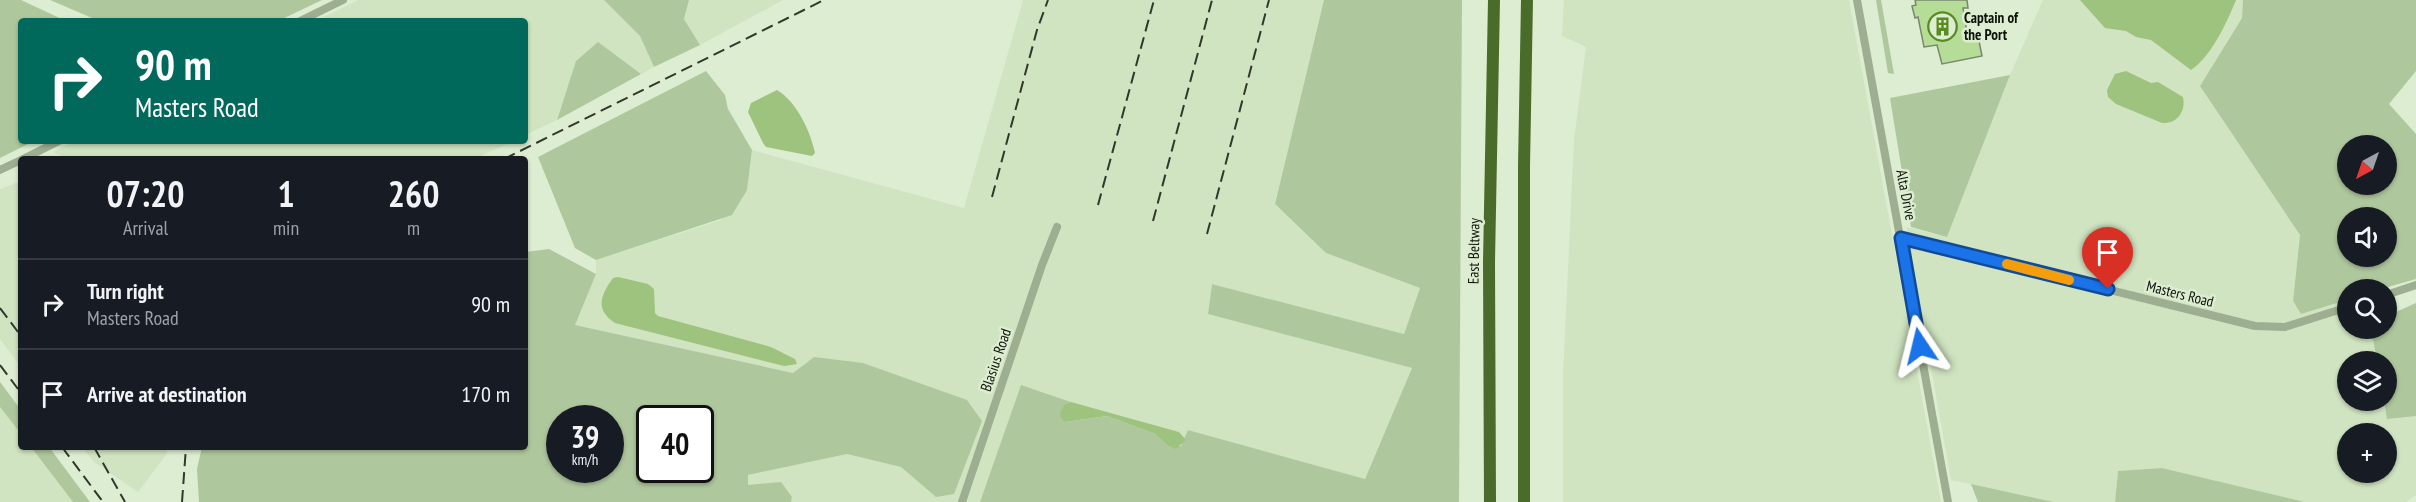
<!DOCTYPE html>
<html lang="en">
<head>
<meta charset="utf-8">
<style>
  body { margin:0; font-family:"PT Sans Narrow",sans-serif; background:#242831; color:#f1f3f6; height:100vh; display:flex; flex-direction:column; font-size:22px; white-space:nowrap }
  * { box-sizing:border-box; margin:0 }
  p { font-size:20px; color:#9ea1a6 }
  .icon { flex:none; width:33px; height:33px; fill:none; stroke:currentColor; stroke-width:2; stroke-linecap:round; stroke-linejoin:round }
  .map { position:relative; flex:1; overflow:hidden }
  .details { position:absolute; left:18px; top:156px; width:510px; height:294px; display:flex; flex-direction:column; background:#171b24; border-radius:6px; box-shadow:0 2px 4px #0004 }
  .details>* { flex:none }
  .hud { position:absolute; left:18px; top:18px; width:510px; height:126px; border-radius:6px; box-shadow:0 2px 4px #0004; background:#00695c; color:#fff; overflow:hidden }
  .needle { width:39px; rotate:220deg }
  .buttons { position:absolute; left:2337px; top:135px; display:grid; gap:12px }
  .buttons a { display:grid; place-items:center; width:60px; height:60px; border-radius:50%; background:#171b24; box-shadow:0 2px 4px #0004; font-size:30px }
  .speed { position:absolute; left:546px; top:405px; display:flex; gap:12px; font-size:30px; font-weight:700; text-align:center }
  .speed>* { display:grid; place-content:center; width:78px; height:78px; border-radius:50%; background:#171b24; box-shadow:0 2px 4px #0004; line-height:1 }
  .speed small { font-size:15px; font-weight:400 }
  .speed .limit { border:3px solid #111; border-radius:9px; background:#fff; color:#111 }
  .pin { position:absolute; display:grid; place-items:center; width:51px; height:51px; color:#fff; margin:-62px -26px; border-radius:50% 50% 50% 0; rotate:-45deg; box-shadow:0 0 6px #0007 }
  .pin .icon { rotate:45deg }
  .me { position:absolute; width:66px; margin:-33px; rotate:350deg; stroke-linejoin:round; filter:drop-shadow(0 0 4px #0008) }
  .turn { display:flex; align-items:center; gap:21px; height:126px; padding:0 18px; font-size:27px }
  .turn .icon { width:78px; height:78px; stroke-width:2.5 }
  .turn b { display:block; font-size:42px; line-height:51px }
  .eta { display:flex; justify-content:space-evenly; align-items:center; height:102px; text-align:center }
  .eta b { font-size:36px; font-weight:600; line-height:42px }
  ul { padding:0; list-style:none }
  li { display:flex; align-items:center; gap:18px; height:90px; padding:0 18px; border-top:2px solid #363941 }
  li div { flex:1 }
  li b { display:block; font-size:22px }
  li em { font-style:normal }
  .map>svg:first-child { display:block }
  .built { fill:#d0e4c1; fill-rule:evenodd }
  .green { fill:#afc79d; fill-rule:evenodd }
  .water { fill:#9dc37e }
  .building { fill:#b6dd97; stroke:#79876e; stroke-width:1.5 }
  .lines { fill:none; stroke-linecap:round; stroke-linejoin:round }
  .minor { stroke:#9dae91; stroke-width:8 }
  .highway { stroke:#4a6c2a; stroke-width:12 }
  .rail { stroke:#31382c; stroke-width:2; stroke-dasharray:12 6; stroke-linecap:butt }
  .route-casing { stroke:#114b97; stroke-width:15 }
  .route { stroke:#1a73e8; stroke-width:10 }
  .slow { stroke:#f59e0b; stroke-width:10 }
  .labels { text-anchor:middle; stroke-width:5; stroke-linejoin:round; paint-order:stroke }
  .poi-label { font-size:15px; font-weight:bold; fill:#0e130a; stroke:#ddedd1; text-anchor:start }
  .street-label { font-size:15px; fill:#0e130a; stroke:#ddedd1 }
</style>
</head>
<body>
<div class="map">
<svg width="2416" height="502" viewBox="0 0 2416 502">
  <rect width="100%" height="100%" fill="#ddedd1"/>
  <g class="built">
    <path d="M358 0H604L640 36 654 67 641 74 598 43 576 61 557 120 525 135V21H316Z"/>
    <path d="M689 0H783L700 45 684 19Z"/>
    <path d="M1023 0H1324L1275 204 1326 253 1420 288 1404 334 1212 284 1208 314 1412 368 1365 479 1188 430 1186 440 1179 432 1071 402 1021 385 980 502H791L792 497 748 485V475L847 454 901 467 936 497 814 357 793 373 574 325 596 274V260L721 220 747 190 752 150 964 208Z"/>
    <path d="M1564 0H1849L1941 502H1563V377L1574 140 1586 47 1562 36Z"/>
    <path d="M2043 0H2243L2242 18 2200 86 2300 235 2293 301 2301 314 2347 300 2348 328 2371 329 2377 361 2348 362V400L2384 401 2387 419 2416 416V495L2406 502H2305L2162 468 2118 471 2115 502H2054L1951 480 1906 227 1947 237 2010 75ZM2348 434H2386V472H2348Z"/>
    <path d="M75 141H513L475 159H68L53 152Z"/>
    <path d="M21 181V367L0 339V189Z"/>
    <path d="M0 407 21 434V447H31L73 502H0Z"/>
    <path d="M82 447H168L166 455 138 492 94 462Z"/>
  </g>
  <g class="green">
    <path d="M0 0H21L66 21H21V141H34L0 158Z"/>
    <path d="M50 0H322L278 21H99Z"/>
    <path d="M604 0H689L684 19 700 45 654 67 640 36Z"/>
    <path d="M1324 0H1462L1459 502H980L1021 385 1071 402 1065 404V422L1107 416 1155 434 1167 445 1181 446 1188 430 1365 479 1412 368 1208 314 1212 284 1404 334 1420 288 1326 253 1275 204Z"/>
    <path d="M1876 0H1881L1894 74 1888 73Z"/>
    <path d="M2243 0H2416V71L2389 104 2416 134V279L2381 289 2348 290 2347 300 2301 314 2293 301 2300 235 2200 86 2242 18ZM2348 146H2386V184H2348ZM2348 218H2386V256H2348Z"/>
    <path d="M598 42 641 74 557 120 576 61Z"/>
    <path d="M706 71 725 95 728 109 752 150 747 190 732 215 596 260 575 248 538 157Z"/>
    <path d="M2010 75 1947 237 1911 227 1890 98Z"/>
    <path d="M549 249 596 274 575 325 793 373 814 357 863 363 967 400 982 421 954 494 936 497 901 467 847 454 748 475V485L781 482 792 497 791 502H199L197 469 202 447H525V252ZM560 418H610V470H560ZM700 418V470H650V418Z"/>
    <path d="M2416 303V416L2387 419 2384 401 2386 400V362L2377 361 2371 329 2386 328 2387 316Z"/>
    <path d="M0 382 21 410V434L0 407Z"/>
    <path d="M31 447H49L90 502H73Z"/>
    <path d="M2162 468 2305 502H2115L2118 471Z"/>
    <path d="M1971 484 2054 502H1978Z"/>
  </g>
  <g class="water">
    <path d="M2080 0H2236C2227 22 2211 57 2191 70L2151 40 2136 37 2126 31 2105 28Z"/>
    <path d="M2126 71 2151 83 2158 82 2183 97C2186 112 2177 124 2162 123L2116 104 2108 97 2107 90 2115 74Z"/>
    <path d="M777 90C797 102 810 131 815 153L812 156 766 147 763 143 748 112 751 103Z"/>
    <path d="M618 277 648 284 654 289 655 313 658 316 771 347 795 359 797 364 784 366 615 323C595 310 600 296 613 278Z"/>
    <path d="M1071 402 1179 432 1186 440 1176 449 1167 445 1155 434 1107 416 1065 422 1061 418 1060 413 1065 404Z"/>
  </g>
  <path class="building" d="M1915 0H1967L1968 8H1963L1968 38 1978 36 1982 56 1942 64 1937 45 1924 47 1918 17 1915 18 1912 6 1916 5Z"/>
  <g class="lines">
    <g class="minor">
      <path d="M1857 0 1948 502"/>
      <path d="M300 21 343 0"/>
      <path d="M23 159 59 141"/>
      <path d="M0 170 21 160"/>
      <path d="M1901 238 2255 326 2285 327 2348 307"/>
      <path d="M2386 295 2416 285"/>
      <path d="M962 502 1042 265 1057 227"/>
    </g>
    <g class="highway">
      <path d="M1490 502 1489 262 1494 0"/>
      <path d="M1524 502V166L1527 0"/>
    </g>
    <g class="rail">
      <path d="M504 159 824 0"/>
      <path d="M992 197 1037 30 1048 0"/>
      <path d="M1098 205 1154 0"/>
      <path d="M1153 221 1212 0"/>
      <path d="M1207 234 1269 0"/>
      <path d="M0 308 21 336"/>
      <path d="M0 365 21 393"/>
      <path d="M62 447 103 502"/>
      <path d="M94 447 125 502"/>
      <path d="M182 502 186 447"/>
    </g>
  </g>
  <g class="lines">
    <defs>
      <path id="route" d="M1920 346 1901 238 2108 289"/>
    </defs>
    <use href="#route" class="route-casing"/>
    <use href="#route" class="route"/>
    <path class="slow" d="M2007 264 2069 280"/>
  </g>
  <defs>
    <symbol id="building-ring" viewBox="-11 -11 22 22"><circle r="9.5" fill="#ddedd1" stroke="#598b21" stroke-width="1.5"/><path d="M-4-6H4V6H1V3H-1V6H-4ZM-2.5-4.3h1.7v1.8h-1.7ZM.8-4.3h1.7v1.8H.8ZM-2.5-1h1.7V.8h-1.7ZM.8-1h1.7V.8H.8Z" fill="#598b21"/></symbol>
  </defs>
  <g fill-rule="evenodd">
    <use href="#building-ring" x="1926" y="10" width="33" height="33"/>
  </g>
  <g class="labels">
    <g class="poi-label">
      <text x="1964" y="23">Captain of<tspan x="1964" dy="17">the Port</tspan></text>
    </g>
    <g class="street-label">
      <text transform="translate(1906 195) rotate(79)" y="5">Alta Drive</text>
      <text transform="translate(1474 251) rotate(-89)" y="5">East Beltway</text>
      <text transform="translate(2180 294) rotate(14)" y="5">Masters Road</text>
      <text transform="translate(996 360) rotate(-71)" y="5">Blasius Road</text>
    </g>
  </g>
</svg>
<div class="buttons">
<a><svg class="needle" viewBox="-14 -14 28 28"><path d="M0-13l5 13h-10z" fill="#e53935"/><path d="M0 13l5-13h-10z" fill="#9ea1a6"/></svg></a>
<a><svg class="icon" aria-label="sound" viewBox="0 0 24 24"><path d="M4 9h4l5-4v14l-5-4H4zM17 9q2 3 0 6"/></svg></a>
<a><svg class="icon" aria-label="search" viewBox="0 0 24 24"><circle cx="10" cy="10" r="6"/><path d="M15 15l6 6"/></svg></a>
<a><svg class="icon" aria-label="layers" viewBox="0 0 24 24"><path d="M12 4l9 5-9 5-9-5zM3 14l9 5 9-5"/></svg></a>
<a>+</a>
</div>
<div class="speed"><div>39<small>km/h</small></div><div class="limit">40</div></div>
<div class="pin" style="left:2108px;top:289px;background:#d93025"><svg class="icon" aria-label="arrive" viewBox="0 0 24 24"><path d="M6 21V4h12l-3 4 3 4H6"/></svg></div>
<svg class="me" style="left:1920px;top:346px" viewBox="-20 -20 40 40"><path d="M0-17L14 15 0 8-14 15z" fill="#1a73e8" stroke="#fff" stroke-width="4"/></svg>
<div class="hud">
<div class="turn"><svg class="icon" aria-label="right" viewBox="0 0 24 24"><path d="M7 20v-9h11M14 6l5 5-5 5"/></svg><div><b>90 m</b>Masters Road</div></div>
</div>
<section class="details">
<div class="eta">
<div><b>07:20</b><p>Arrival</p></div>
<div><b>1</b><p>min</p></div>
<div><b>260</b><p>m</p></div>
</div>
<ul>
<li><svg class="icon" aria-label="right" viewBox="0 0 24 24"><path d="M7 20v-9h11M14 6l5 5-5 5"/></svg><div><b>Turn right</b><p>Masters Road</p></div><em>90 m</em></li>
<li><svg class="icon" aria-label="arrive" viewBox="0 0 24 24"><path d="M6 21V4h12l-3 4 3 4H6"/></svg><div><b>Arrive at destination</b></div><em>170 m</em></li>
</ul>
</section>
</div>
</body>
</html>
